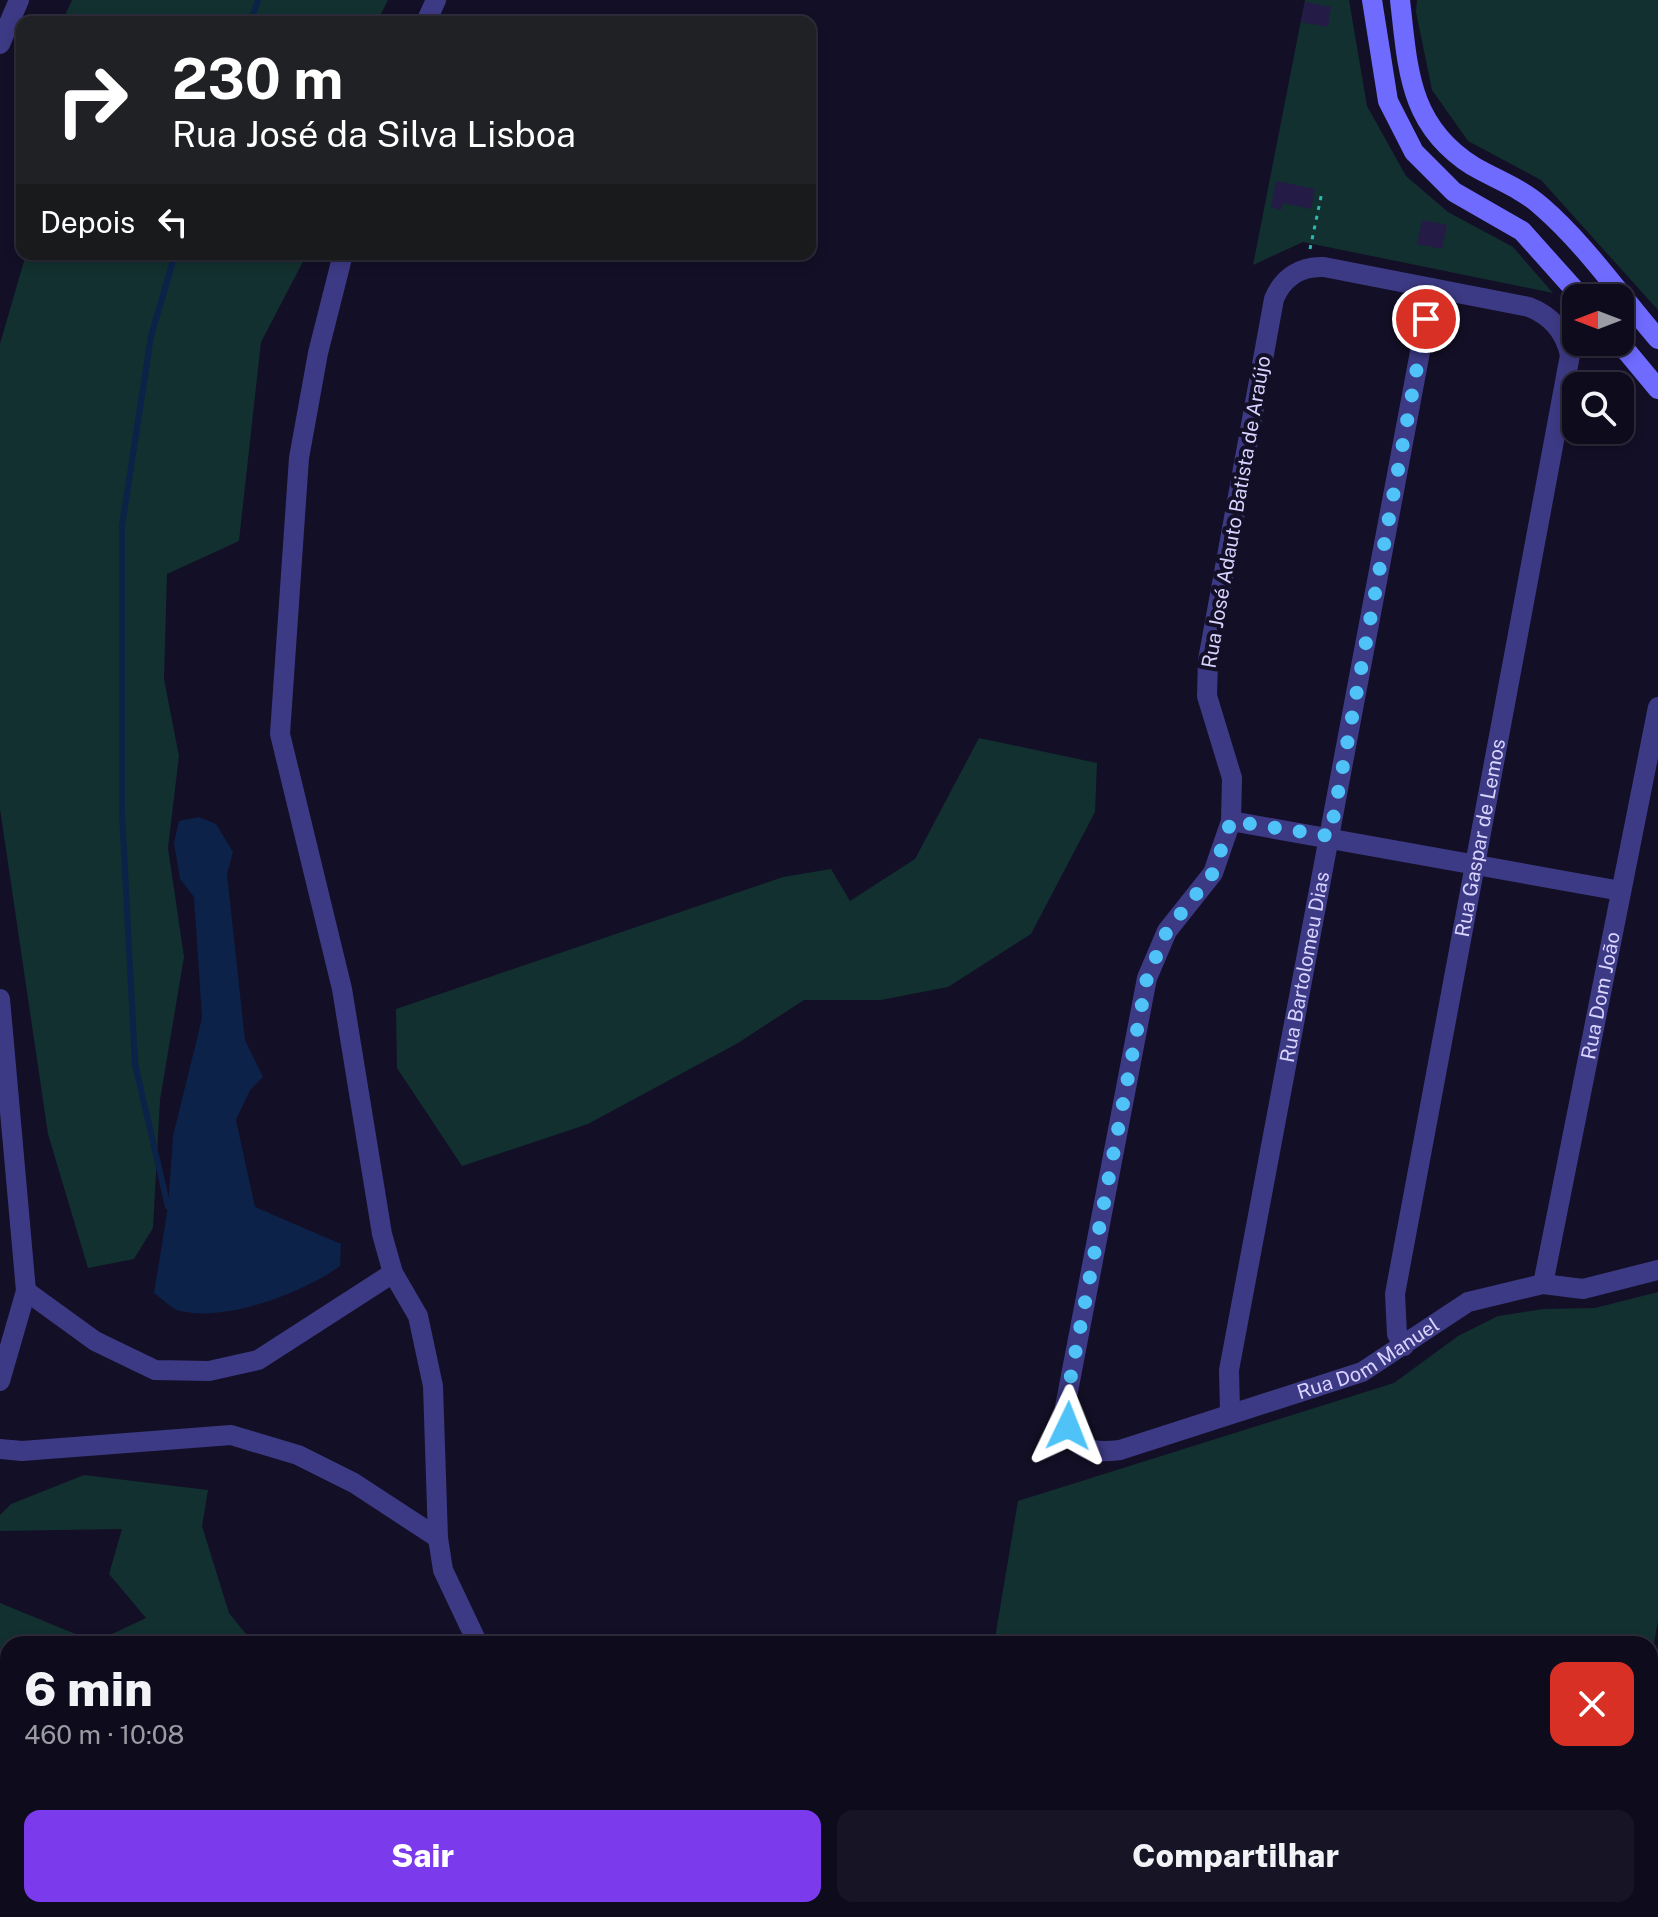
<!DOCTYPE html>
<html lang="pt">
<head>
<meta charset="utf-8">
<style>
  body { margin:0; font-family:"Public Sans",sans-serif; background:#171425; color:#f1f3f6; height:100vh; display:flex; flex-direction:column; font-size:30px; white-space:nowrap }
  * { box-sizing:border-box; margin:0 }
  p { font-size:26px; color:#9b9ba3 }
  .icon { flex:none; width:44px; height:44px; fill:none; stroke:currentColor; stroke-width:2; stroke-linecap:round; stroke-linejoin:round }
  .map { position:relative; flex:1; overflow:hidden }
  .side { position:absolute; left:0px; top:1636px; width:1658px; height:282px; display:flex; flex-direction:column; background:#0e0b1c; border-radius:24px 24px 0 0; box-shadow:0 4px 12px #0003,0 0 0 2px #2e2b3b }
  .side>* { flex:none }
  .top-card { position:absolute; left:16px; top:16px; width:800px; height:244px; border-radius:16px; box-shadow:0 4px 12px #0003,0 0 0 2px #2e2b3b; background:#202124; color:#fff; overflow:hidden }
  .needle { width:52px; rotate:270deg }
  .controls { position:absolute; left:1562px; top:284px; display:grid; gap:16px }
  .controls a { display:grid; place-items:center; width:72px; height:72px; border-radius:16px; background:#0e0b1c; box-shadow:0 4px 12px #0003,0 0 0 2px #2e2b3b; font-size:40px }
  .pin { position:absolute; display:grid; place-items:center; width:68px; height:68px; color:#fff; margin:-34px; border:4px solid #fff; border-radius:50%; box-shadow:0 2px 8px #0007 }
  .me { position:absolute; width:88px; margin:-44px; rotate:2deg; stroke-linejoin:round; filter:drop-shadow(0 0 6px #0008) }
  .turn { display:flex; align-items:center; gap:28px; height:168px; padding:0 24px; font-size:36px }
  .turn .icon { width:104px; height:104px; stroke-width:2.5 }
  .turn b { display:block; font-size:56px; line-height:68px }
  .then { display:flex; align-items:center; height:76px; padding:0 24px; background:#0003; gap:16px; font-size:30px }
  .round { display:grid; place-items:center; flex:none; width:84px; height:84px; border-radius:16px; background:#171425 }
  .overview { display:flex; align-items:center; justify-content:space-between; height:136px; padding:0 24px }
  h1 { font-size:48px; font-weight:800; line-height:60px }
  .button { display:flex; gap:16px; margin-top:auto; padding:16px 24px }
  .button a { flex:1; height:92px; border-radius:16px; background:#7c3aed; color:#fff; font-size:32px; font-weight:800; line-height:92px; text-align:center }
  .button a+a { background:#171425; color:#f1f3f6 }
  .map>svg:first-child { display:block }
  .green { fill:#12302f }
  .water { fill:#0c2248 }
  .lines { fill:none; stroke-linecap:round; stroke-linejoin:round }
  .stream { stroke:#0c2248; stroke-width:6 }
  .building { fill:#241b47 }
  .path { stroke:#2fb8b0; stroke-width:3; stroke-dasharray:4 6; stroke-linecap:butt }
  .minor { stroke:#3d3a85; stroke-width:20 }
  .secondary { stroke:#6f6bff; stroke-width:20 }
  .route { stroke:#4fc3f7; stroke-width:14; stroke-dasharray:0 25.2 }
  .labels { text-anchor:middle; stroke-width:8; stroke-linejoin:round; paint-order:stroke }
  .street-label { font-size:20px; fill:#d9d4ff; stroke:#130f26 }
</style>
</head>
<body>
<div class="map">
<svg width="1658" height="1917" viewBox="0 0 1658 1917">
  <rect width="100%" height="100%" fill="#130f26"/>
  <g class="green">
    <path d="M72 0H388L377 22H62Z"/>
    <path d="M1305 0H1349L1367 106 1406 176 1448 212 1513 247 1553 293 1303 242 1253 265Z"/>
    <path d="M1417 0H1658V310L1541 180 1468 141 1432 90 1416 12Z"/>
    <path d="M26 254H307L261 342 239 541 167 574 164 679 179 756 168 848 184 957 160 1100 153 1228 134 1259 88 1268 48 1134 0 809V344Z"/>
    <path d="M979 738 1097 763 1095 812 1031 934 948 987 881 1000H804L738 1043 588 1124 462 1166 397 1068 396 1009 783 877 831 869 850 901 915 859Z"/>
    <path d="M1658 1292V1620L1650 1667V1644H994L1018 1501 1394 1383 1458 1336 1498 1316 1543 1309 1595 1308Z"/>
    <path d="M84 1475 208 1490 202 1526 229 1613 254 1644H8V1779L0 1778V1603L95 1642 146 1618 109 1574 122 1529 0 1531V1515L11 1504Z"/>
    <path d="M1650 1869 1658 1871V1917H948L949 1910H1650Z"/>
    <path d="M260 1910H759L762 1917H251Z"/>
  </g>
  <path class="water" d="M199 817 216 824 233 852 227 874 245 1040 263 1077 250 1090 236 1120 255 1207 341 1244 340 1266C303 1293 227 1322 180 1311 172 1309 161 1298 154 1293L168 1207 173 1136 202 1018 194 897 180 879 174 843 179 821Z"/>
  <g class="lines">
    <g class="stream">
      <path d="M251 22 258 0"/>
      <path d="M168 1207 135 1064 122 813V526L151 336 175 254"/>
      <path d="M0 1769H8"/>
      <path d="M404 1910 414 1917"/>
    </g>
  </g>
  <g class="building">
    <path d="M1305 2 1331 7 1328 27 1301 22Z"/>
    <path d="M1276 181 1315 189 1311 209 1283 203 1281 210 1271 207Z"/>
    <path d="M1422 220 1447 225 1442 249 1417 244Z"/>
    <path d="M1650 1873 1658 1875V1899L1650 1898Z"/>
  </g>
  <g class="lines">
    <g class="path">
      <path d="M1310 249 1322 192"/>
      <path d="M1650 1902 1658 1903"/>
    </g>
    <g class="minor">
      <path d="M426 22 436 0"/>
      <path d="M0 44 19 0"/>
      <path d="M343 254 318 353 299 458 280 734 342 989 382 1234 393 1273 418 1316 433 1386 438 1538 443 1570 478 1644"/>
      <path d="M1231 821 1621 891"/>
      <path d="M0 999 26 1291 0 1381"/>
      <path id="s1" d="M1543 1284 1658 707"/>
      <path d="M26 1291 95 1341 155 1370 209 1371 258 1360 393 1273"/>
      <path id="s2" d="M1404 1346 1397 1334 1395 1294 1570 355C1565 332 1552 316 1529 307L1324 267C1301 266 1283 277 1274 299L1208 660 1207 696 1232 778 1231 821 1213 873 1167 931 1147 978 1065 1407C1071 1445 1082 1455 1120 1450L1362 1372 1468 1302 1543 1284 1583 1289 1658 1270"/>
      <path id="s3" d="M1230 1412 1229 1370 1432 288"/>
      <path d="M0 1449 22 1451 231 1435 298 1455 354 1483 438 1538"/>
      <path d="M926 1910 931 1917"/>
    </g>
    <g class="secondary">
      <path d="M1372 0 1388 101 1414 152 1454 192 1522 231 1582 298"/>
      <path d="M1400 0C1408 68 1408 125 1473 166 1495 179 1521 188 1541 206 1585 244 1620 295 1658 339"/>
      <path d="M1619 342 1658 389"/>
    </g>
  </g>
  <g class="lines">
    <path class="route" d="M1068 1426 1065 1407 1147 978 1167 931 1213 873 1231 821 1330 836 1426 319"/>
  </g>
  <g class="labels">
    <g class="street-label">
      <text transform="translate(1236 512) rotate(-80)" y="7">Rua José Adauto Batista de Araújo</text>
      <text dy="7" stroke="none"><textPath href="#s2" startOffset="518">Rua Gaspar de Lemos</textPath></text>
      <text dy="7" stroke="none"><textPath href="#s3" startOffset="452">Rua Bartolomeu Dias</textPath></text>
      <text dy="7" stroke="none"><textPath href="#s1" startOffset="294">Rua Dom João</textPath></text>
      <text dy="7" stroke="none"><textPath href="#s2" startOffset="2844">Rua Dom Manuel</textPath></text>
    </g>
  </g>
</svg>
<div class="controls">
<a><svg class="needle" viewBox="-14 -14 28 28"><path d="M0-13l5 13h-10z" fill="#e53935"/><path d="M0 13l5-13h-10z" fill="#9b9ba3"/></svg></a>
<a><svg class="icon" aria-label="search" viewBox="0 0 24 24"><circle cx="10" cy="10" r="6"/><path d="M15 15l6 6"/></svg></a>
</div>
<div class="pin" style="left:1426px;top:319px;background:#d93025"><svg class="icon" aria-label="arrive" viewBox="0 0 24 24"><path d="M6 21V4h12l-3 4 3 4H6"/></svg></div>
<svg class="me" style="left:1068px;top:1426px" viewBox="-20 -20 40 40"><path d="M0-17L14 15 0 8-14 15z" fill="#4fc3f7" stroke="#fff" stroke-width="4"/></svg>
<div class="top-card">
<div class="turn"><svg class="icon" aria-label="right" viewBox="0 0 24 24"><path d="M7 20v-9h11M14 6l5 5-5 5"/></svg><div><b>230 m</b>Rua José da Silva Lisboa</div></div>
<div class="then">Depois<svg class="icon" aria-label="left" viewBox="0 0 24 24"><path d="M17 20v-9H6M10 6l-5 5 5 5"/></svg></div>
</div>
<section class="side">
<div class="overview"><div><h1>6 min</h1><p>460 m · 10:08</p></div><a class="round" style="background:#d93025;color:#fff"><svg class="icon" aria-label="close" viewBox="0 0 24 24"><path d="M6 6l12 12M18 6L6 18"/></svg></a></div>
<div class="button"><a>Sair</a><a>Compartilhar</a></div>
</section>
</div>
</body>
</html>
